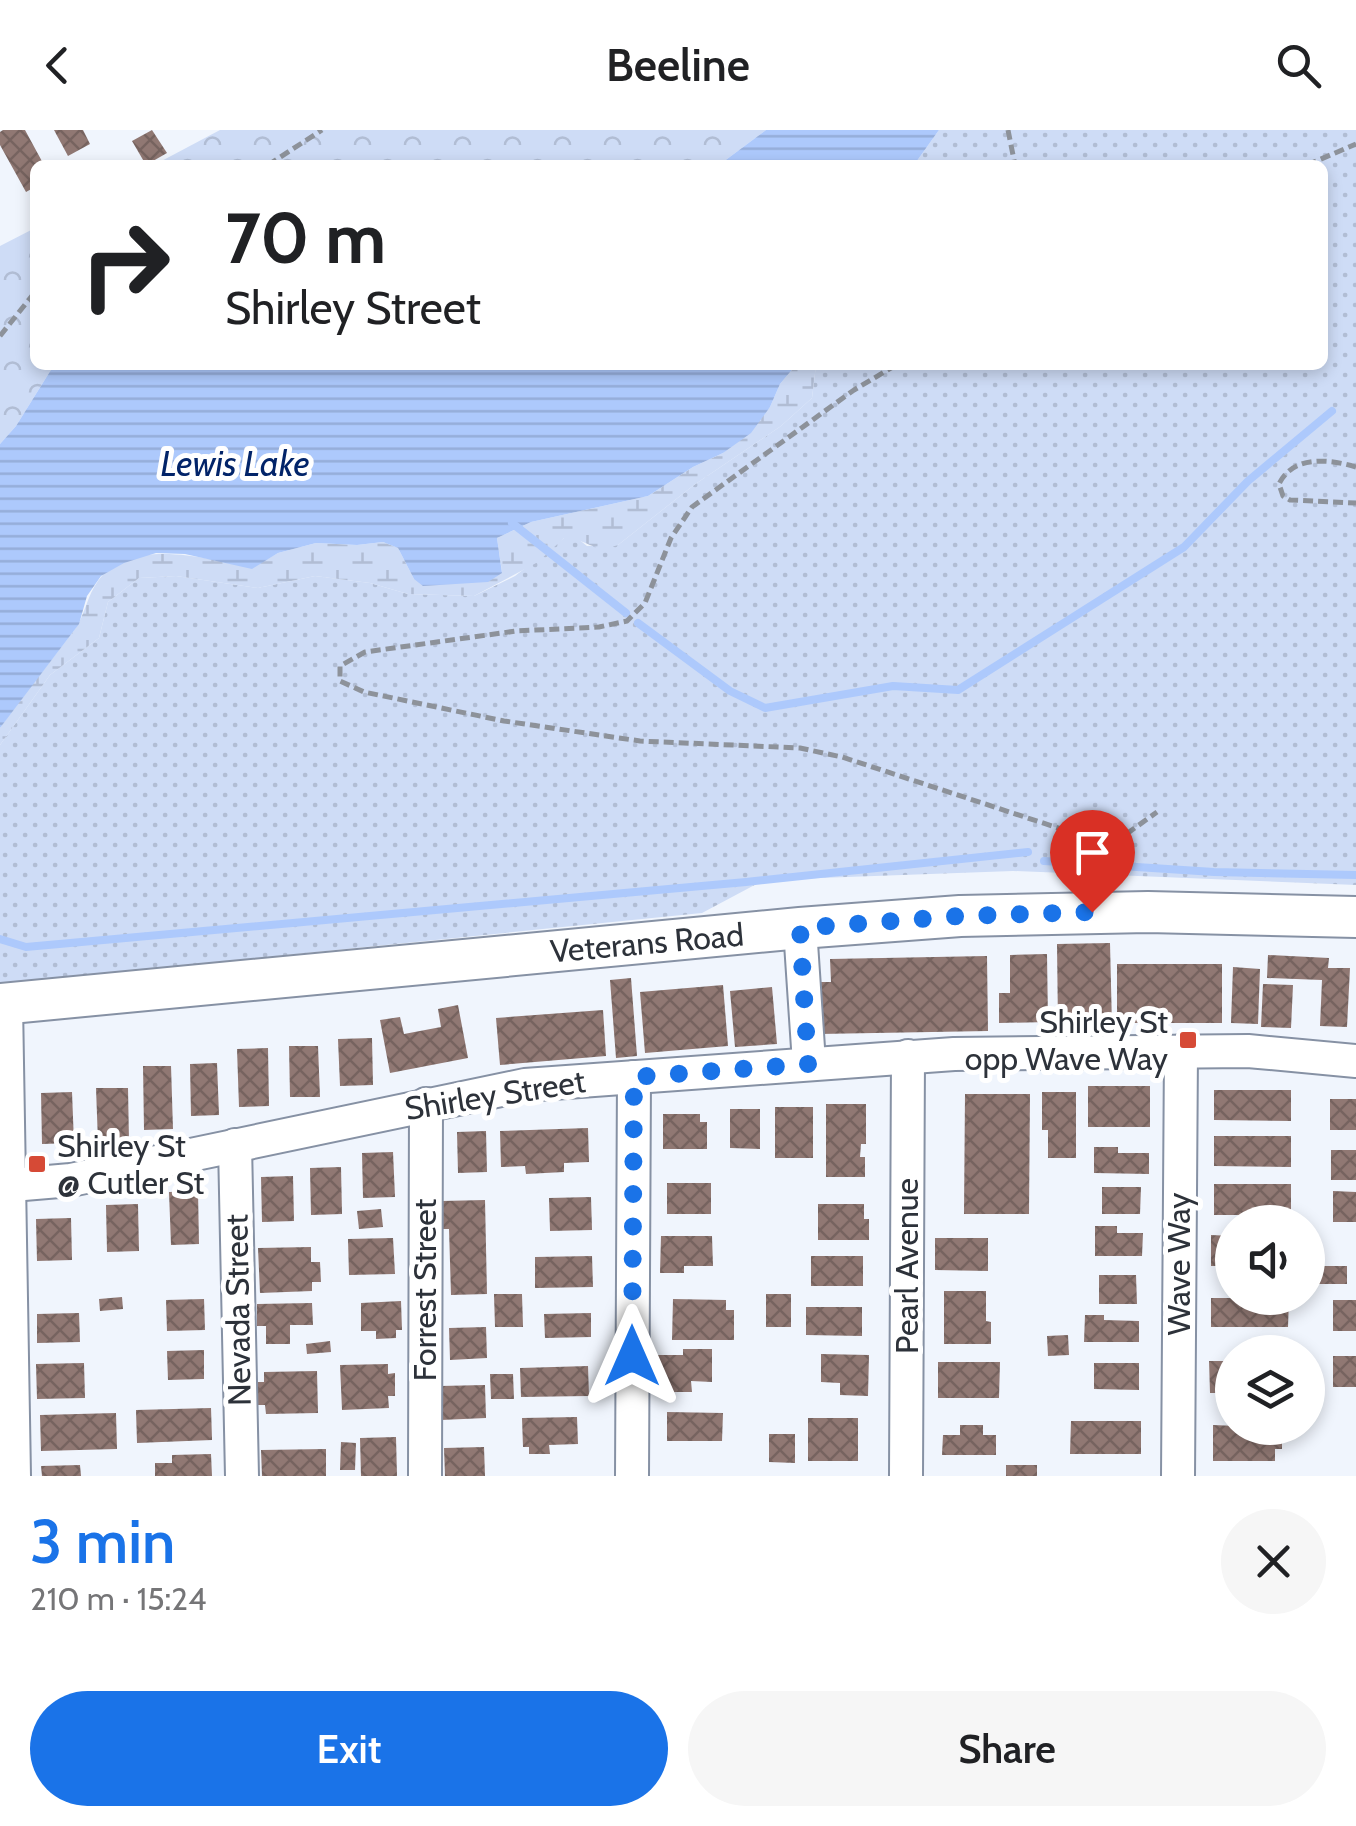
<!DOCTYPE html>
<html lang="en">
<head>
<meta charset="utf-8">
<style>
  body { margin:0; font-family:Cabin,sans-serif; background:#f6f6f6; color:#202124; height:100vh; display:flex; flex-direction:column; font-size:38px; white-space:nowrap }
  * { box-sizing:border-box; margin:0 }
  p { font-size:32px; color:#757577 }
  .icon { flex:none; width:55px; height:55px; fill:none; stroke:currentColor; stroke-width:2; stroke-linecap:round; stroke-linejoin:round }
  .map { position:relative; height:1346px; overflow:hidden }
  .panel { display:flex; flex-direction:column; background:#fff; flex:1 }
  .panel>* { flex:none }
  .guide { position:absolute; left:30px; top:30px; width:1298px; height:210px; border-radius:15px; box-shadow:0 5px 15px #0003; background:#fff; color:#202124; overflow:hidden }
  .buttons { position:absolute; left:1215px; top:1075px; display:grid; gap:20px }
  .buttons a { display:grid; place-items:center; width:110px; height:110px; border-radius:50%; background:#fff; box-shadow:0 5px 15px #0003; font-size:50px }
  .pin { position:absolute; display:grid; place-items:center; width:85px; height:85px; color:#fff; margin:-102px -42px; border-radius:50% 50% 50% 0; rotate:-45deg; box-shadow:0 0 10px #0007 }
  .pin .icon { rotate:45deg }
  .me { position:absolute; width:110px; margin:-55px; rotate:0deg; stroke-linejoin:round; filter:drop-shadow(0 0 8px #0008) }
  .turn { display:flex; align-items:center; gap:35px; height:210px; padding:0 30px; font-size:45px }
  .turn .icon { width:130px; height:130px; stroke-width:2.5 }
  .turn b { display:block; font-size:70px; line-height:85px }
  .round { display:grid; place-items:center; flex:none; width:105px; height:105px; border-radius:52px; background:#f6f6f6 }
  .overview { display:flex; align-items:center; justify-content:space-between; height:170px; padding:0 30px }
  h1 { font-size:60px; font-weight:600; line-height:75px; color:#1a73e8 }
  .cta { display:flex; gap:20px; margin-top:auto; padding:20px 30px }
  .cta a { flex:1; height:115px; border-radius:60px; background:#1a73e8; color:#fff; font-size:40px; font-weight:600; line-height:115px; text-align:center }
  .cta a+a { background:#f6f6f6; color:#202124 }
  header { display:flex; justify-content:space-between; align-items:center; height:130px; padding:0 30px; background:#fff; font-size:45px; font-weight:600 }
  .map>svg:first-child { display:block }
  .grass { fill:url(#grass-dots) }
  .wetland { fill:url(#wetland-marsh) }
  .park { fill:url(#park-crowns) }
  .water { fill:url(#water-rules) }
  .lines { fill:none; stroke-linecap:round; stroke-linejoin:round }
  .stream { stroke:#adc9fc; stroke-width:8 }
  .building { fill:url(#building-cross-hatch) }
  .minor-casing { stroke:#8691a4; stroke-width:36 }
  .major-casing { stroke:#8691a4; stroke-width:44 }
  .path { stroke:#8d929a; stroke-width:5; stroke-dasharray:10 5; stroke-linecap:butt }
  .minor { stroke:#fff; stroke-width:32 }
  .major { stroke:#fff; stroke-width:40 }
  .route { stroke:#1a73e8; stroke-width:18; stroke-dasharray:0 32.4 }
  .poi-dot { fill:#d64a36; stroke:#fff; stroke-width:4 }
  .labels { text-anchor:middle; stroke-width:10; stroke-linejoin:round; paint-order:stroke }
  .street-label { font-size:32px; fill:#2d323a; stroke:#fff }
  .poi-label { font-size:32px; fill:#2d323a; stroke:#fff; text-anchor:end }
  .water-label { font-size:35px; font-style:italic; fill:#022469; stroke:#fff }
</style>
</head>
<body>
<header><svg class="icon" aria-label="back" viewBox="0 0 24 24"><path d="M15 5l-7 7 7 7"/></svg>Beeline<svg class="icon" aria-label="search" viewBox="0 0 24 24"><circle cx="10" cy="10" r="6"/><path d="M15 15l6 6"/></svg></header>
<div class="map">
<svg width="1356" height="1346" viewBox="0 0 1356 1346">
  <defs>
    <pattern id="grass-dots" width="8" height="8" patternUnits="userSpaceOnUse" patternTransform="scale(2.5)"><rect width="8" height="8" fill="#cedcf6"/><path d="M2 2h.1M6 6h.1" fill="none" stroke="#b1bdd4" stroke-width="1.8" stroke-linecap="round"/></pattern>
    <pattern id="wetland-marsh" width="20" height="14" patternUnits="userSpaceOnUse" patternTransform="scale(2.5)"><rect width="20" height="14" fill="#cedcf6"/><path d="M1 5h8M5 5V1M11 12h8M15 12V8" fill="none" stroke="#b1bdd4"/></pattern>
    <pattern id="park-crowns" width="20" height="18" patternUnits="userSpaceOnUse" patternTransform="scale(2.5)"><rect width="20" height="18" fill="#cedcf6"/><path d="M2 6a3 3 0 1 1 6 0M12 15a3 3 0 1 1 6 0" fill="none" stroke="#b1bdd4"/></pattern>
    <pattern id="water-rules" width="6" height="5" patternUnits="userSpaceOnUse" patternTransform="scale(2.5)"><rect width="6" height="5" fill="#adc9fc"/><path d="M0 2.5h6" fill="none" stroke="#95add9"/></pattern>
    <pattern id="building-cross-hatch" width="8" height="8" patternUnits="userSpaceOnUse" patternTransform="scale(2.5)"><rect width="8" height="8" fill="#907873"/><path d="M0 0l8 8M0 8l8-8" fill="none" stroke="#76635f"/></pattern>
  </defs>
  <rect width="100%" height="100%" fill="#f0f5fd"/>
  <path class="grass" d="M939 0H1356V755L1013 741 764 750 702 783 0 854V615L50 545 99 508 108 472 139 448 176 446 258 458 315 446 370 453 408 464 474 466 515 446 564 408H577L587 416 618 415 694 355 781 296 812 268 816 235H1322V35H914Z"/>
  <path class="wetland" d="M796 235H816L812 268 781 296 694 355 618 415C592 424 587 408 564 408L538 432 474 466 408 464 370 453 315 446 258 458 176 446 139 448 108 472 99 508 50 545 0 615V598C23 564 50 533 75 499 85 485 87 466 98 451 131 406 208 429 252 438L278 423 316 413 357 415 383 412 398 418 414 449 502 442 497 408 531 392 648 366 693 337 723 323 770 277 780 254Z"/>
  <g class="park">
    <path d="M220 0H766L719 35H154Z"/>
    <path d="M35 98V235H54L16 296 0 314V116Z"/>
  </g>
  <g class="water">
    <path d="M766 0H939L914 35H719Z"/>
    <path d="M54 235H796L780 254 770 277 751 303 723 323 693 337 648 366 531 392 497 408 502 443 488 452 423 456 414 449 398 418 383 412 357 415 316 413 278 423 252 439 185 424 156 423 124 433 101 446 87 466 79 494 0 598V314L16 296Z"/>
  </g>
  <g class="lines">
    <g class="stream">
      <path d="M512 393 626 483"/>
      <path d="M638 493 730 561 765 578 893 556 958 560 1184 417 1248 351 1332 281"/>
      <path d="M1044 731 1214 742 1356 745"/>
      <path d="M0 809 26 817 746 752 1028 722"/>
    </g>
  </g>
  <g class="building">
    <path d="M3 0H25L44 35H35V57L26 62 0 15V2Z"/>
    <path d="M54 0H83L90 14 68 26Z"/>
    <path d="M152 0 167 23 146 35 132 11Z"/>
    <path d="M1110 813 1112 896 1058 897 1057 814Z"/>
    <path d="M1047 824 1048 892 999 893V863H1010V825Z"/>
    <path d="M1268 825 1329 828 1328 838H1350L1347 897 1320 896 1322 850 1267 848Z"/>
    <path d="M987 826 988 901 819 904 818 852H831L830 829Z"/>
    <rect x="1117" y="834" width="105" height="59"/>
    <path d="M1233 837 1260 839 1258 894 1231 893Z"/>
    <path d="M631 848 637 926 616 928 610 850Z"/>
    <path d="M1263 854 1293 855 1291 898 1261 897Z"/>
    <path d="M723 855 728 916 645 923 640 862Z"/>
    <path d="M772 857 777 914 735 917 730 861Z"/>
    <path d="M458 875 468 928 390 943 380 890 400 887 404 904 441 897 438 879Z"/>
    <path d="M603 880 606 926 500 935 496 888Z"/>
    <path d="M372 908 373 955 340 956 338 909Z"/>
    <path d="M289 916H318L320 967H290Z"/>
    <path d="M268 918 269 976 239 977 237 919Z"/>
    <path d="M217 933 219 985 191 986 190 934Z"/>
    <path d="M143 936H171L173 999 144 1000Z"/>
    <rect x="1088" y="956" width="62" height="41"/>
    <path d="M96 958H128L129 1011 98 1012Z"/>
    <path d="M1214 960H1291V991L1214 990Z"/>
    <path d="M72 962 74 1013 42 1014 41 963Z"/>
    <path d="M1042 962H1076V1028H1048V1000H1042Z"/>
    <path d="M965 964H1030L1029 1084H964Z"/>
    <rect x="1330" y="969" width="26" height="31"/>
    <path d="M826 974H866V1014H861L860 1027H865V1047H826Z"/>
    <rect x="775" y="977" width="38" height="51"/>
    <path d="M730 979H760V1019L730 1018Z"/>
    <path d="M663 984H700V992H707V1019H663Z"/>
    <path d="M588 998 589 1032 564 1033V1042L526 1044 525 1036 501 1037 500 1001Z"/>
    <path d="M486 1001 487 1042 458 1043 457 1002Z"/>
    <path d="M1214 1006H1291V1037L1214 1036Z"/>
    <path d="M1094 1017H1118V1023H1149V1044L1094 1043Z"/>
    <rect x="1331" y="1020" width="25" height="30"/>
    <path d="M393 1022 395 1067 363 1068 362 1023Z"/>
    <path d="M341 1037 342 1084 311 1085 310 1038Z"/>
    <path d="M293 1046 294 1091 262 1092 261 1047Z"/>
    <rect x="667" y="1053" width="44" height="31"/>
    <rect x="1214" y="1054" width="77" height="31"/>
    <path d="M1102 1057H1141L1140 1084H1102Z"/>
    <path d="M198 1061 199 1114 171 1115 169 1062Z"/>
    <path d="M1333 1061 1356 1062V1092H1333Z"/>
    <path d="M591 1067 592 1100 550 1101 549 1068Z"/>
    <path d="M485 1070 487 1164 451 1165 449 1099H442V1071Z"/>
    <path d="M138 1074 139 1121 107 1122 106 1075Z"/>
    <path d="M818 1074H864V1089H869V1110H818Z"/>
    <path d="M381 1079 383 1097 359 1099 357 1081Z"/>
    <path d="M71 1088 72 1130 37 1131 36 1089Z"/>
    <path d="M1095 1096H1117V1103H1143L1142 1126H1095Z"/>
    <path d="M1211 1105 1232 1106V1136H1211Z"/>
    <path d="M661 1106H712L713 1136H684V1143H660Z"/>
    <path d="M393 1108 395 1144 349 1145 348 1109Z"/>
    <path d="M935 1108H988V1141L935 1140Z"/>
    <path d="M311 1117V1132H320L321 1152H312V1161L260 1163 258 1118Z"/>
    <path d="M592 1126 593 1157 535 1158V1127Z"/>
    <rect x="811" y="1126" width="52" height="30"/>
    <rect x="1308" y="1136" width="39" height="18"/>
    <path d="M1099 1145H1136L1137 1174H1099Z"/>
    <path d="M944 1161H986V1191L991 1192V1214H944Z"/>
    <path d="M494 1164H522L523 1197H495Z"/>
    <rect x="766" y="1164" width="25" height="33"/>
    <path d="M122 1167 123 1179 100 1181 99 1169Z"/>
    <path d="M1211 1168H1289L1288 1197H1211Z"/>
    <path d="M204 1169 205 1200 167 1201 166 1170Z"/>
    <path d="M673 1169 726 1170V1180H734V1210H672Z"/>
    <rect x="1333" y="1170" width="23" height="31"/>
    <path d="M401 1171 402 1200H396V1208L376 1209V1201H361V1173Z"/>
    <path d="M312 1173 313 1195H290V1214H266V1196H257V1174Z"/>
    <path d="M806 1177H862V1206L806 1205Z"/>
    <path d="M79 1183 80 1212 37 1213V1184Z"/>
    <path d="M591 1183V1207L545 1208 544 1184Z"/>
    <path d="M1085 1185H1104V1190L1139 1191V1212H1084Z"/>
    <path d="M486 1197 487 1228 450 1230 449 1198Z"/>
    <path d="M1068 1205 1069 1225 1048 1226 1047 1206Z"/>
    <path d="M330 1211 331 1222 307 1224 306 1214Z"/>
    <path d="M683 1219H712V1252L691 1251 692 1262H658V1225H683Z"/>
    <path d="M204 1220V1249L168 1250 167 1221Z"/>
    <path d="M821 1224 869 1225 868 1266 840 1265V1253L821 1252Z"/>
    <rect x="1333" y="1226" width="23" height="31"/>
    <path d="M1209 1231H1232V1263H1210Z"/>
    <path d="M938 1232H1000L999 1268H938Z"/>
    <path d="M84 1233 85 1268 37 1269 36 1234Z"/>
    <path d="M1094 1233H1139V1260L1094 1259Z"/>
    <path d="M388 1234V1244L395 1243V1266H388L389 1278 342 1280 340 1235Z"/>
    <path d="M588 1236 589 1266 521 1267 520 1238Z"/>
    <path d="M317 1241 318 1283 266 1284 265 1275H256V1252H264V1242Z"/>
    <path d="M490 1244H513L514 1269H491Z"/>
    <path d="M485 1255 486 1288 441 1290 440 1256Z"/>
    <path d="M211 1278 212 1310 137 1313 136 1280Z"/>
    <path d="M667 1282 723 1283 722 1311H667Z"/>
    <path d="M116 1283 117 1319 41 1321 40 1285Z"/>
    <path d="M577 1287 578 1314 549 1315 550 1324H529V1317H523L522 1288Z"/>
    <rect x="808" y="1288" width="50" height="43"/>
    <path d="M1071 1291H1141V1324H1070Z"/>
    <path d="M960 1295H983V1305H996V1325H942L943 1305H960Z"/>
    <path d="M1213 1295 1282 1298V1319H1275V1331H1213Z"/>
    <path d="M769 1304H795V1333L769 1332Z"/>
    <path d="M396 1307 397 1346H361L360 1308Z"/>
    <path d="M341 1312 356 1313 355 1340H340Z"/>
    <path d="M484 1317 485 1346H445L444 1318Z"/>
    <path d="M326 1319V1346H262L261 1320Z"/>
    <path d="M211 1324 212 1346H155V1333H172V1325Z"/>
    <path d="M80 1335 81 1346H42L41 1336Z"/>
    <rect x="1006" y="1335" width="31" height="11"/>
  </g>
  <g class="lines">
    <defs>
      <g id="minor">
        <path d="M800 798 809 933"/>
        <path d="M6 874 14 1346"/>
        <path d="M235 1015 242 1346"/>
        <path d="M0 1056 71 1050 525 955 954 924 1248 921 1356 931"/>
        <path d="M425 1346 426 974"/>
        <path d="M632 1346 634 947"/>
        <path d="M906 1346 908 926"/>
        <path d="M1178 1346 1181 921"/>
      </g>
      <path id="major" d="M0 874 800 798 960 786 1148 782 1356 787"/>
    </defs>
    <use href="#minor" class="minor-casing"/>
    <use href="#major" class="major-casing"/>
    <g class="path">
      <path d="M1008 0 1015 35"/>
      <path d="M268 35 322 0"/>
      <path d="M1307 35 1356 14"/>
      <path d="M0 206 35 162"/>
      <path d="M896 235 854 260 692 377 671 408 645 473 627 491 599 497 516 501 365 522 340 536V551L364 562 504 591 640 611 800 618 842 627 1104 713 1118 710 1157 682"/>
      <path d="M1356 337C1329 329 1293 325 1279 354L1283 366 1290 370 1356 373"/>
    </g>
    <use href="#minor" class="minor"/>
    <use href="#major" class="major"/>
  </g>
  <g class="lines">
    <path class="route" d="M632 1226 634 947 808 934 800 798 960 786 1092 782"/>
  </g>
  <g class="poi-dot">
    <rect x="1178" y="900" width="20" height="20" rx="5"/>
    <rect x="27" y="1024" width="20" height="20" rx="5"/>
  </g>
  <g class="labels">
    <g class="street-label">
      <text transform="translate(647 813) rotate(-5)" y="11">Veterans Road</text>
      <text transform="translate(495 965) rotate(-9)" y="11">Shirley Street</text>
      <text transform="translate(1179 1134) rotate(-90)" y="11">Wave Way</text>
      <text transform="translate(907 1136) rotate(-90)" y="11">Pearl Avenue</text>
      <text transform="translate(425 1160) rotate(-90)" y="11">Forrest Street</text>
      <text transform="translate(238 1180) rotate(-91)" y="11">Nevada Street</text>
    </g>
    <g class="poi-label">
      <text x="1168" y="903">Shirley St<tspan x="1168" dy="37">opp Wave Way</tspan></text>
      <text x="57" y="1027" text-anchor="start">Shirley St<tspan x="57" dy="37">@ Cutler St</tspan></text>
    </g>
    <g class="water-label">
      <text x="235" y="346">Lewis Lake</text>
    </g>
  </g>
</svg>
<div class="buttons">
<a><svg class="icon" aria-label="sound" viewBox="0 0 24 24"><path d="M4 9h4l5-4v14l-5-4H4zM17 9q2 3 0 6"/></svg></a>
<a><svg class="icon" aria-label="layers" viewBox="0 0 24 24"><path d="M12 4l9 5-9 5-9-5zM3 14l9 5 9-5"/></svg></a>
</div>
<div class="pin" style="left:1092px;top:782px;background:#d93025"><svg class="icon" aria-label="arrive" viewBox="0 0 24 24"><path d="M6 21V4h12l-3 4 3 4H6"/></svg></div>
<svg class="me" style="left:632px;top:1226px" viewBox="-20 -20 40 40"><path d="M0-17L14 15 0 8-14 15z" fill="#1a73e8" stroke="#fff" stroke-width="4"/></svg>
<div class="guide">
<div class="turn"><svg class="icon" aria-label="right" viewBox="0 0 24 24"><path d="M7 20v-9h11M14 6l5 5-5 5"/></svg><div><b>70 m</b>Shirley Street</div></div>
</div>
</div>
<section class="panel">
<div class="overview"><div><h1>3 min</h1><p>210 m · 15:24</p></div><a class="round"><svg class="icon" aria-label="close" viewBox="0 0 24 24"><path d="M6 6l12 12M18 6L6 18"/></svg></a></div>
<div class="cta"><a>Exit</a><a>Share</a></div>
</section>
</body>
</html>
